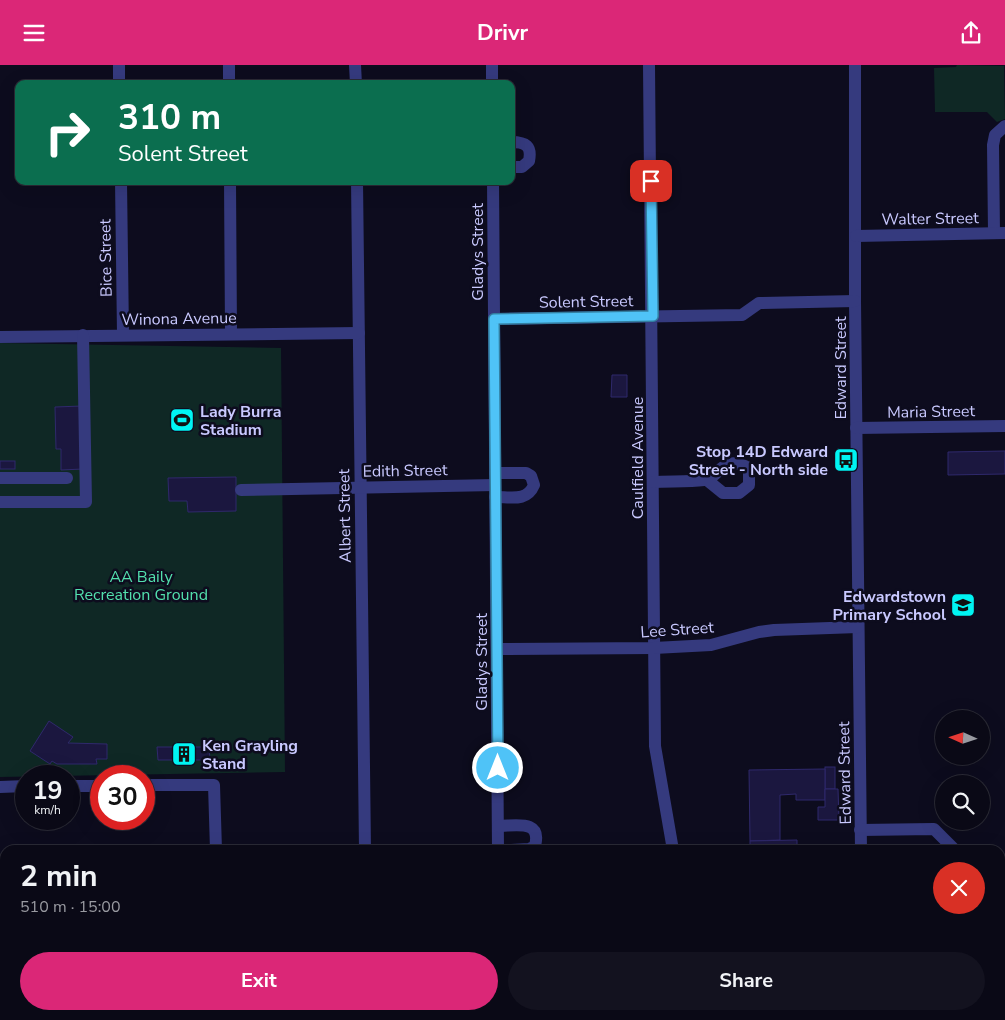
<!DOCTYPE html>
<html lang="en">
<head>
<meta charset="utf-8">
<style>
  body { margin:0; font-family:"Nunito Sans",sans-serif; background:#13121f; color:#f1f3f6; height:100vh; display:flex; flex-direction:column; font-size:19px; white-space:nowrap }
  * { box-sizing:border-box; margin:0 }
  p { font-size:16px; color:#999aa1 }
  .icon { flex:none; width:28px; height:28px; fill:none; stroke:currentColor; stroke-width:2; stroke-linecap:round; stroke-linejoin:round }
  .map { position:relative; flex:1; overflow:hidden }
  .details { position:absolute; left:0px; top:780px; width:1005px; height:175px; display:flex; flex-direction:column; background:#0a0916; border-radius:15px 15px 0 0; box-shadow:0 5px 20px #0002,0 0 0 1px #2a2a35 }
  .details>* { flex:none }
  .guide { position:absolute; left:15px; top:15px; width:500px; height:105px; border-radius:10px; box-shadow:0 5px 20px #0002,0 0 0 1px #2a2a35; background:#0b6e4f; color:#fff; overflow:hidden }
  .needle { width:32px; rotate:273deg }
  .tools { position:absolute; left:935px; top:645px; display:grid; gap:10px }
  .tools a { display:grid; place-items:center; width:55px; height:55px; border-radius:50%; background:#0a0916; box-shadow:0 5px 20px #0002,0 0 0 1px #2a2a35; font-size:25px }
  .speed { position:absolute; left:15px; top:700px; display:flex; gap:10px; font-size:25px; font-weight:700; text-align:center }
  .speed>* { display:grid; place-content:center; width:65px; height:65px; border-radius:50%; background:#0a0916; box-shadow:0 5px 20px #0002,0 0 0 1px #2a2a35; line-height:1 }
  .speed small { font-size:12px; font-weight:400 }
  .speed .limit { border:8px solid #d22; background:#fff; color:#111 }
  .pin { position:absolute; display:grid; place-items:center; width:42px; height:42px; color:#fff; margin:-21px; border-radius:10px; box-shadow:0 2px 8px #0006 }
  .me { position:absolute; width:55px; margin:-28px; rotate:0deg; stroke-linejoin:round; filter:drop-shadow(0 0 4px #0008) }
  .turn { display:flex; align-items:center; gap:18px; height:105px; padding:0 20px; font-size:22px }
  .turn .icon { width:65px; height:65px; stroke-width:2.5 }
  .turn b { display:block; font-size:35px; line-height:42px }
  .round { display:grid; place-items:center; flex:none; width:52px; height:52px; border-radius:26px; background:#13121f }
  .head { display:flex; align-items:center; justify-content:space-between; height:85px; padding:0 20px }
  h1 { font-size:30px; font-weight:700; line-height:38px }
  .cta { display:flex; gap:10px; margin-top:auto; padding:10px 20px }
  .cta a { flex:1; height:58px; border-radius:30px; background:#db2777; color:#fff; font-size:20px; font-weight:700; line-height:58px; text-align:center }
  .cta a+a { background:#13121f; color:#f1f3f6 }
  header { display:flex; justify-content:space-between; align-items:center; height:65px; padding:0 20px; background:#db2777; color:#fff; font-size:22px; font-weight:700 }
  .map>svg:first-child { display:block }
  .green { fill:#0f2825 }
  .building { fill:#1b173f; stroke:#2f296c }
  .lines { fill:none; stroke-linecap:round; stroke-linejoin:round }
  .minor { stroke:#353a7e; stroke-width:12 }
  .route-casing { stroke:#337fa1; stroke-width:12 }
  .route { stroke:#4fc3f7; stroke-width:9 }
  .labels { text-anchor:middle; stroke-width:5; stroke-linejoin:round; paint-order:stroke }
  .street-label { font-size:16px; fill:#c9c9ff; stroke:#0d0c1e }
  .poi-label { font-size:16px; font-weight:bold; fill:#c9c9ff; stroke:#0d0c1e; text-anchor:start }
  .park-label { font-size:16px; fill:#53e0ae; stroke:#0d0c1e }
</style>
</head>
<body>
<header><svg class="icon" aria-label="menu" viewBox="0 0 24 24"><path d="M4 6h16M4 12h16M4 18h16"/></svg>Drivr<svg class="icon" aria-label="share" viewBox="0 0 24 24"><path d="M12 15V3M7 8l5-5 5 5M5 13v7h14v-7"/></svg></header>
<div class="map">
<svg width="1005" height="955" viewBox="0 0 1005 955">
  <rect width="100%" height="100%" fill="#0d0c1e"/>
  <g class="green">
    <path d="M957 0 1004 1 1005 54 997 57 987 47H935L934 3 956 2Z"/>
    <path d="M0 278 281 283 285 707 0 712Z"/>
  </g>
  <g class="building">
    <path d="M612 310H627V332H611Z"/>
    <path d="M82 341 83 404 61 405V384H56L55 342Z"/>
    <path d="M1005 386V409L948 410V387Z"/>
    <rect x="0" y="396" width="15" height="8"/>
    <path d="M236 412V446L188 447 187 436H169L168 413Z"/>
    <path d="M49 656 73 672 68 678 107 679V694H96L97 699H57L52 696 50 699 30 686Z"/>
    <path d="M157 682H209L210 695H158Z"/>
    <rect x="825" y="702" width="10" height="22"/>
    <path d="M825 704V735H796V729L780 730V775L750 776 749 705Z"/>
    <path d="M825 724H838L839 755H818V742H825Z"/>
    <path d="M797 775V785H750V776Z"/>
    <rect x="386" y="950" width="35" height="5"/>
    <rect x="585" y="950" width="68" height="5"/>
    <path d="M689 950H788V955H706L701 954V951Z"/>
  </g>
  <g class="lines">
    <g class="minor">
      <path d="M119 0V19"/>
      <path d="M229 0V19"/>
      <path d="M355 0 356 19"/>
      <path d="M492 0V19"/>
      <path d="M649 0 655 681 673 785"/>
      <path d="M855 0V236L861 785"/>
      <path d="M511 77C526 77 532 81 529 96L522 102H511"/>
      <path d="M121 116 123 270"/>
      <path d="M230 116 231 269"/>
      <path d="M357 116 365 785"/>
      <path d="M493 116 498 785"/>
      <path d="M994 168 993 80 995 70 1005 61"/>
      <path d="M856 171 1005 168"/>
      <path d="M494 254 742 250 759 238 855 236"/>
      <path d="M0 272 359 268"/>
      <path d="M856 363 1005 361"/>
      <path d="M495 408H526L531 411 534 420C527 437 511 432 495 432"/>
      <path d="M0 413H67"/>
      <path d="M653 417C670 416 688 417 704 415 721 413 720 388 749 403V420L739 428H723L707 415"/>
      <path d="M241 425 495 420"/>
      <path d="M0 437H86L83 270"/>
      <path d="M497 584 654 583 711 580 759 567 774 565 858 562"/>
      <path d="M144 720H214L216 785"/>
      <path d="M69 721H101"/>
      <path d="M0 722 26 721"/>
      <path d="M498 761C516 761 542 754 535 781L529 784 511 785"/>
      <path d="M860 765 934 764 955 785"/>
      <path d="M1000 841 1005 846"/>
      <path d="M0 858H5"/>
      <path d="M1000 921H1005"/>
      <path d="M86 950 87 955"/>
      <path d="M218 950V955"/>
      <path d="M303 950V955"/>
      <path d="M367 950V955"/>
      <path d="M478 950V955"/>
      <path d="M677 950V955"/>
      <path d="M984 950V955"/>
      <path d="M101 955 103 950"/>
      <path d="M861 955V950"/>
    </g>
  </g>
  <g class="lines">
    <defs>
      <path id="route" d="M498 703 494 254 653 251 651 116"/>
    </defs>
    <use href="#route" class="route-casing"/>
    <use href="#route" class="route"/>
  </g>
  <defs>
    <symbol id="stadium-square" viewBox="-11 -11 22 22"><rect x="-9" y="-9" width="18" height="18" rx="4" fill="#00f4f3" stroke="#0d0c1e"/><path d="M0-5a6.5 5 0 1 0 0 10a6.5 5 0 1 0 0-10ZM-3.5-1.8h7v3.6h-7Z" fill="#111"/></symbol>
    <symbol id="bus-square" viewBox="-11 -11 22 22"><rect x="-9" y="-9" width="18" height="18" rx="4" fill="#00f4f3" stroke="#0d0c1e"/><path d="M-5-6H5V4H4V6H2V4H-2V6H-4V4H-5ZM-3.5-4V0h7V-4ZM-3.5 1.2v1.5H-2V1.2ZM2 1.2v1.5H3.5V1.2Z" fill="#111"/></symbol>
    <symbol id="school-square" viewBox="-11 -11 22 22"><rect x="-9" y="-9" width="18" height="18" rx="4" fill="#00f4f3" stroke="#0d0c1e"/><path d="M0-5L7-2L0 1L-7-2ZM-4 1L0 2.5L4 1V4Q0 6-4 4Z" fill="#111"/></symbol>
    <symbol id="building-square" viewBox="-11 -11 22 22"><rect x="-9" y="-9" width="18" height="18" rx="4" fill="#00f4f3" stroke="#0d0c1e"/><path d="M-4-6H4V6H1V3H-1V6H-4ZM-2.5-4.3h1.7v1.8h-1.7ZM.8-4.3h1.7v1.8H.8ZM-2.5-1h1.7V.8h-1.7ZM.8-1h1.7V.8H.8Z" fill="#111"/></symbol>
  </defs>
  <g fill-rule="evenodd">
    <use href="#stadium-square" x="168" y="341" width="28" height="28"/>
    <use href="#bus-square" x="832" y="381" width="28" height="28"/>
    <use href="#school-square" x="949" y="526" width="28" height="28"/>
    <use href="#building-square" x="170" y="675" width="28" height="28"/>
  </g>
  <g class="labels">
    <g class="street-label">
      <text transform="translate(930 153) rotate(-1)" y="6">Walter Street</text>
      <text transform="translate(477 187) rotate(-90)" y="6">Gladys Street</text>
      <text transform="translate(105 193) rotate(-91)" y="6">Bice Street</text>
      <text transform="translate(586 236) rotate(-1)" y="6">Solent Street</text>
      <text transform="translate(179 253) rotate(-1)" y="6">Winona Avenue</text>
      <text transform="translate(840 303) rotate(-90)" y="6">Edward Street</text>
      <text transform="translate(931 346) rotate(-1)" y="6">Maria Street</text>
      <text transform="translate(637 393) rotate(-90)" y="6">Caulfield Avenue</text>
      <text transform="translate(405 405) rotate(-1)" y="6">Edith Street</text>
      <text transform="translate(344 451) rotate(-91)" y="6">Albert Street</text>
      <text transform="translate(677 564) rotate(-4)" y="6">Lee Street</text>
      <text transform="translate(481 597) rotate(-90)" y="6">Gladys Street</text>
      <text transform="translate(844 708) rotate(-91)" y="6">Edward Street</text>
    </g>
    <g class="poi-label">
      <text x="200" y="352">Lady Burra<tspan x="200" dy="18">Stadium</tspan></text>
      <text x="828" y="392" text-anchor="end">Stop 14D Edward<tspan x="828" dy="18">Street - North side</tspan></text>
      <text x="946" y="537" text-anchor="end">Edwardstown<tspan x="946" dy="18">Primary School</tspan></text>
      <text x="202" y="686">Ken Grayling<tspan x="202" dy="18">Stand</tspan></text>
    </g>
    <g class="park-label">
      <text x="141" y="517">AA Baily<tspan x="141" dy="18">Recreation Ground</tspan></text>
    </g>
  </g>
</svg>
<div class="tools">
<a><svg class="needle" viewBox="-14 -14 28 28"><path d="M0-13l5 13h-10z" fill="#e53935"/><path d="M0 13l5-13h-10z" fill="#999aa1"/></svg></a>
<a><svg class="icon" aria-label="search" viewBox="0 0 24 24"><circle cx="10" cy="10" r="6"/><path d="M15 15l6 6"/></svg></a>
</div>
<div class="speed"><div>19<small>km/h</small></div><div class="limit">30</div></div>
<div class="pin" style="left:651px;top:116px;background:#d93025"><svg class="icon" aria-label="arrive" viewBox="0 0 24 24"><path d="M6 21V4h12l-3 4 3 4H6"/></svg></div>
<svg class="me" style="left:498px;top:703px" viewBox="-20 -20 40 40"><circle r="17" fill="#4fc3f7" stroke="#fff" stroke-width="3"/><path d="M0-11L8 9 0 5-8 9z" fill="#fff"/></svg>
<div class="guide">
<div class="turn"><svg class="icon" aria-label="right" viewBox="0 0 24 24"><path d="M7 20v-9h11M14 6l5 5-5 5"/></svg><div><b>310 m</b>Solent Street</div></div>
</div>
<section class="details">
<div class="head"><div><h1>2 min</h1><p>510 m · 15:00</p></div><a class="round" style="background:#d93025;color:#fff"><svg class="icon" aria-label="close" viewBox="0 0 24 24"><path d="M6 6l12 12M18 6L6 18"/></svg></a></div>
<div class="cta"><a>Exit</a><a>Share</a></div>
</section>
</div>
</body>
</html>
